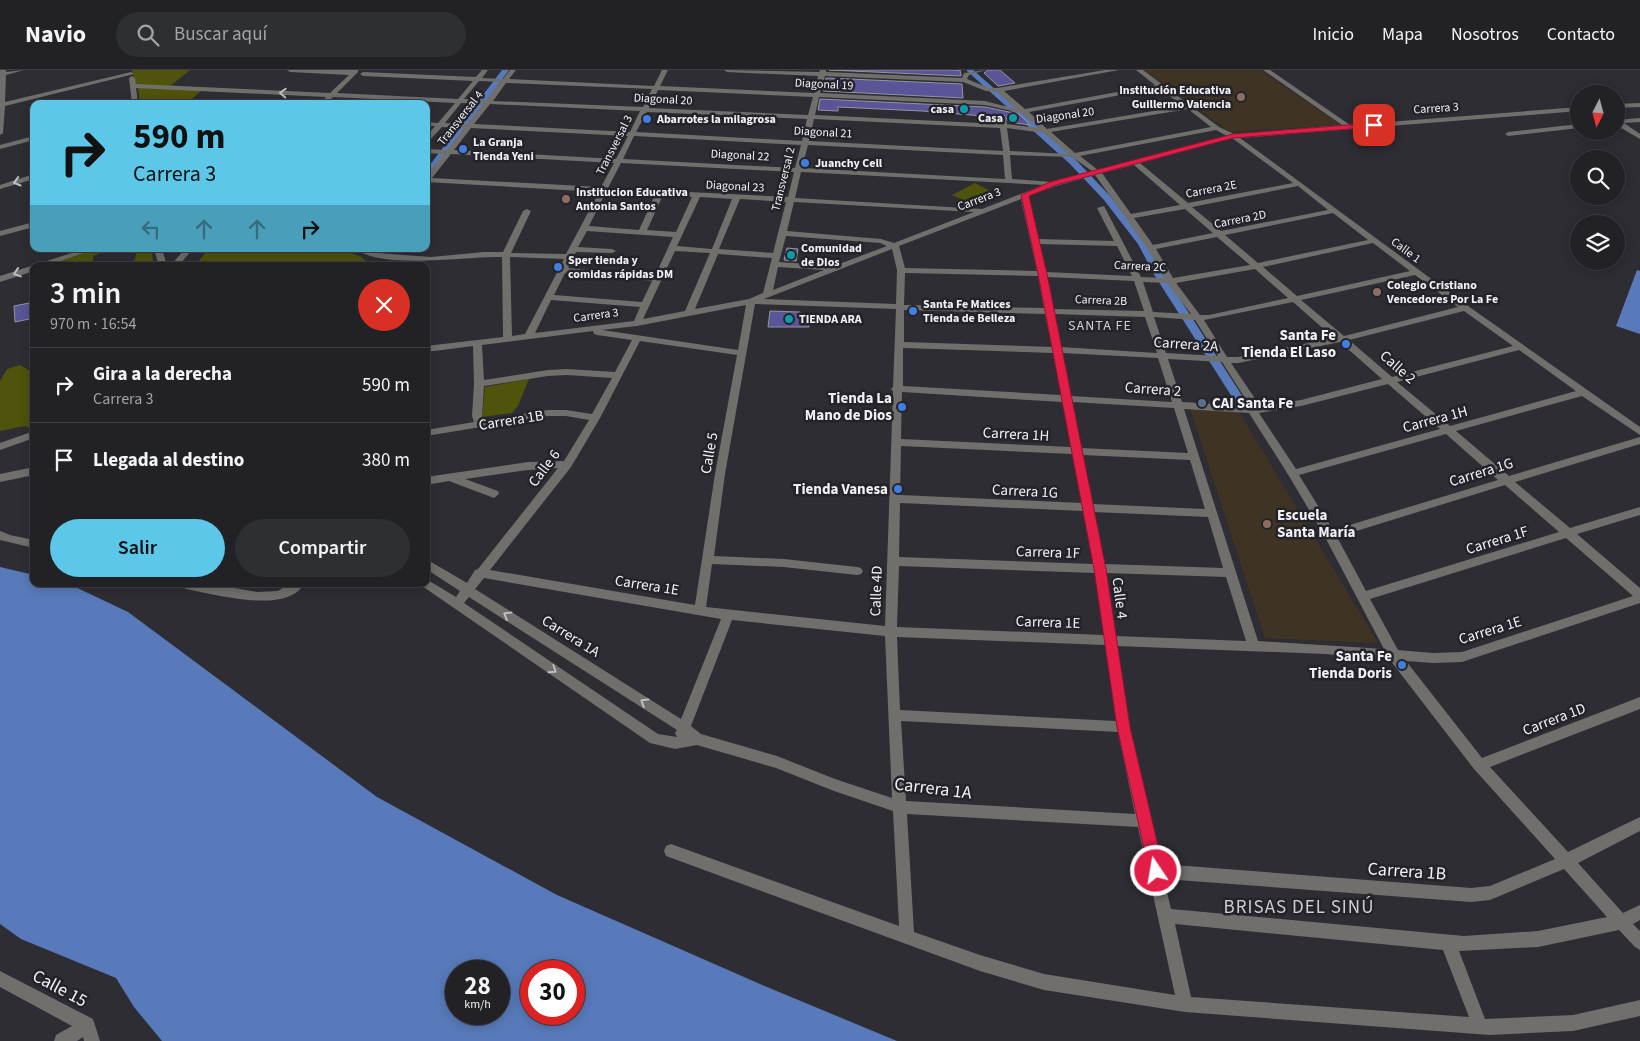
<!DOCTYPE html>
<html lang="es">
<head>
<meta charset="utf-8">
<style>
  body { margin:0; font-family:"Source Sans 3",sans-serif; background:#2e2f32; color:#f1f3f6; height:100vh; display:flex; flex-direction:column; font-size:19px; white-space:nowrap }
  * { box-sizing:border-box; margin:0 }
  p { font-size:16px; color:#a2a4a7 }
  .icon { flex:none; width:28px; height:28px; fill:none; stroke:currentColor; stroke-width:2; stroke-linecap:round; stroke-linejoin:round }
  .map { position:relative; flex:1; overflow:hidden }
  .panel { position:absolute; left:30px; top:192px; width:400px; height:325px; display:flex; flex-direction:column; background:#222226; border-radius:10px; box-shadow:0 2px 12px #0003,0 0 0 1px #3f3f43 }
  .panel>* { flex:none }
  .guide { position:absolute; left:30px; top:30px; width:400px; height:152px; border-radius:10px; box-shadow:0 2px 12px #0003,0 0 0 1px #3f3f43; background:#5cc7e8; color:#111; overflow:hidden }
  .needle { width:32px; rotate:186deg }
  .controls { position:absolute; left:1570px; top:15px; display:grid; gap:10px }
  .controls a { display:grid; place-items:center; width:55px; height:55px; border-radius:50%; background:#222226; box-shadow:0 2px 12px #0003,0 0 0 1px #3f3f43; font-size:25px }
  .speed { position:absolute; left:445px; top:890px; display:flex; gap:10px; font-size:25px; font-weight:700; text-align:center }
  .speed>* { display:grid; place-content:center; width:65px; height:65px; border-radius:50%; background:#222226; box-shadow:0 2px 12px #0003,0 0 0 1px #3f3f43; line-height:1 }
  .speed small { font-size:12px; font-weight:400 }
  .speed .limit { border:8px solid #d22; background:#fff; color:#111 }
  .pin { position:absolute; display:grid; place-items:center; width:42px; height:42px; color:#fff; margin:-21px; border-radius:10px; box-shadow:0 2px 8px #0006 }
  .me { position:absolute; width:55px; margin:-28px; rotate:348deg; stroke-linejoin:round; filter:drop-shadow(0 0 4px #0008) }
  .turn { display:flex; align-items:center; gap:18px; height:105px; padding:0 20px; font-size:22px }
  .turn .icon { width:65px; height:65px; stroke-width:2.5 }
  .turn b { display:block; font-size:35px; line-height:42px }
  .lanes { display:flex; align-items:center; height:48px; padding:0 20px; background:#0003; justify-content:center; gap:25px; direction:ltr }
  .lanes .off { opacity:.35 }
  .round { display:grid; place-items:center; flex:none; width:52px; height:52px; border-radius:26px; background:#2e2f32 }
  .headline { display:flex; align-items:center; justify-content:space-between; height:85px; padding:0 20px }
  h1 { font-size:30px; font-weight:600; line-height:38px }
  .primary-button { display:flex; gap:10px; margin-top:auto; padding:10px 20px }
  .primary-button a { flex:1; height:58px; border-radius:30px; background:#5cc7e8; color:#111; font-size:20px; font-weight:600; line-height:58px; text-align:center }
  .primary-button a+a { background:#2e2f32; color:#f1f3f6 }
  ul { padding:0; list-style:none }
  li { display:flex; align-items:center; gap:15px; height:75px; padding:0 20px; border-top:1px solid #3f3f43 }
  li div { flex:1 }
  li b { display:block; font-size:19px }
  li em { font-style:normal }
  header { display:flex; align-items:center; gap:30px; box-sizing:border-box; height:70px; padding:0 25px; background:#222226; border-bottom:1px solid #3f3f43 }
  header strong { font-size:24px }
  nav { display:flex; gap:28px; margin-inline-start:auto; font-size:18px }
  .search { width:350px; height:45px; background:#2e2f32; display:flex; align-items:center; gap:12px; box-sizing:border-box; padding:0 18px; border-radius:28px; color:#a2a4a7; font-size:19px }
  .map>svg:first-child { display:block }
  .education { fill:#3f3324 }
  .green { fill:#50530c }
  .water { fill:#587aba; fill-rule:evenodd }
  .lines { fill:none; stroke-linecap:round; stroke-linejoin:round }
  .canal { fill:#587aba; fill-rule:evenodd }
  .building { fill:#595598; stroke:#95959c }
  .minor { fill:#716f6c; fill-rule:evenodd }
  .oneway { stroke:#bebebf }
  .route { fill:#e11d48; stroke:#92132f }
  .education-dot { fill:#8d6e63; stroke:#232329; stroke-width:2 }
  .culture-dot { fill:#0f9aa8; stroke:#232329; stroke-width:2 }
  .shop-dot { fill:#3f7fe0; stroke:#232329; stroke-width:2 }
  .service-dot { fill:#5c6f8a; stroke:#232329; stroke-width:2 }
  .labels { text-anchor:middle; stroke-width:5; stroke-linejoin:round; paint-order:stroke }
  .far-street-label { font-size:12px; fill:#f2f2f6; stroke:#232329 }
  .far-poi-label { font-size:12px; font-weight:bold; fill:#f2f2f6; stroke:#232329; text-anchor:start }
  .far-neighbourhood-label { font-size:14px; letter-spacing:1px; fill:#cdcdd5; stroke:#232329 }
  .poi-label { font-size:15px; font-weight:bold; fill:#f2f2f6; stroke:#232329; text-anchor:end }
  .street-label { font-size:15px; fill:#f2f2f6; stroke:#232329 }
  .near-street-label { font-size:18px; fill:#f2f2f6; stroke:#232329 }
  .near-neighbourhood-label { font-size:19px; letter-spacing:1px; fill:#cdcdd5; stroke:#232329 }
</style>
</head>
<body>
<header>
<strong>Navio</strong>
<div class="search"><svg class="icon" aria-label="search" viewBox="0 0 24 24"><circle cx="10" cy="10" r="6"/><path d="M15 15l6 6"/></svg>Buscar aquí</div>
<nav><a>Inicio</a><a>Mapa</a><a>Nosotros</a><a>Contacto</a></nav>
</header>
<div class="map">
<svg width="1640" height="971" viewBox="0 0 1640 971">
  <rect width="100%" height="100%" fill="#2d2d33"/>
  <g class="education">
    <path d="M1144 0H1260L1341 55 1230 62Z"/>
    <path d="M1190 339 1238 340 1378 573 1265 568Z"/>
  </g>
  <g class="green">
    <path d="M132 0H190L169 17 136 15Z"/>
    <path d="M138 17 202 20 186 34H140Z"/>
    <path d="M975 113 992 122 969 133 952 125Z"/>
    <path d="M80 179H113L93 186V193L100 196H46Z"/>
    <path d="M137 179H152L153 196H120L135 190Z"/>
    <path d="M208 179H283L350 183 360 186 366 191 361 196H195Z"/>
    <path d="M20 295 34 303V359L25 356 0 361V311L7 299Z"/>
    <path d="M529 309 518 336 512 343 482 347 485 317Z"/>
  </g>
  <g class="water">
    <path d="M1637 200 1640 201V264L1616 256Z"/>
    <path d="M0 497 34 505V514H69L128 542 377 727 557 825 767 917 897 971H162L134 937 116 908 21 869 0 854ZM456 901H499V944H456ZM531 901H574V944H531Z"/>
  </g>
  <g class="lines">
    <g class="canal">
      <path d="M502 0H509L429 108H426V100Z"/>
      <path d="M966 0H973L1076 90 1110 126 1146 173 1165 206 1250 338 1249 341H1241L1155 206 1138 174 1104 130 1070 94Z"/>
    </g>
  </g>
  <g class="building">
    <path d="M829 0H960L961 5V6Z"/>
    <path d="M988 0H1000L1015 13 998 16 984 3Z"/>
    <path d="M826 8 962 14 963 28 823 21Z"/>
    <path d="M820 29 985 37 1019 44 1030 55 1009 52 1004 45 999 47 998 52 983 51V46L922 41 838 37V41L818 40Z"/>
    <path d="M787 178 798 179 796 191 784 190Z"/>
    <path d="M34 232V248L15 252 14 236Z"/>
    <path d="M770 241 800 242V246H809V257H768Z"/>
  </g>
  <g class="lines">
    <g class="minor">
      <path d="M0 0H6V2L24 0 6 5 5 32 131 2 134 4 5 36 3 63 0 65Z"/>
      <path d="M287 0H358V2L337 23 458 29 473 11 363 6 360 4 363 2 476 7 482 0H488L482 8 503 9 510 0H516L509 9 654 16 662 0H668L660 16 814 23 818 6 727 2 724 0 819 2 820 0H826V2L962 8 964 3 986 0 969 5 967 9 989 18H997L1105 0H1119L1004 21 1025 39 1155 15 1136 0H1143L1219 57 1234 64 1342 55 1263 0H1270L1350 55 1579 37V41L1240 68 1468 236 1640 357V365L1582 326 1456 361 1509 406 1640 367V374L1515 412 1570 458 1640 437V445L1577 464 1640 518V533L1462 592 1433 593 1406 591 1482 688 1640 627V639L1490 697 1568 782 1640 747V761L1578 793 1623 843 1640 835V850L1633 854 1640 861V880L1635 877 1619 860 1538 877 1459 881 1485 949 1573 945 1640 930V946L1573 961 1490 965 1185 942 1044 920 980 901 666 786 664 781 666 776 671 774 899 856 893 741 834 721 776 698 697 675 675 679 650 673 422 516 421 514H426V509L456 527 460 521 426 499V489L467 513 475 500 478 499 558 398 528 400 465 409 498 421 499 424 494 428 449 411 426 415V407L528 392 564 391 589 350 566 346H548L426 366V360L474 352 472 346 474 314 473 276 426 282V276L503 267 502 187C468 186 382 200 356 179H367L377 183 431 187 484 182H503L523 141 527 139 531 141 511 183 566 184 599 122 426 112V106L444 84 426 83V79L447 80 464 58 442 57 426 74V67L435 56H426V52L438 53 455 33 333 27 326 34H319L326 27 136 18 138 34H132L129 8 132 6 135 8 136 14 330 23 349 5 290 2ZM825 6 963 12 986 21 997 22 1016 39 985 31 820 23ZM479 11 500 12 486 30 464 29ZM506 13 652 19 643 37 493 31ZM1159 18 1183 36 1047 59 1029 42ZM658 20 813 27 808 45 649 38ZM819 27 985 35 1021 43 1039 58 1007 54 1006 49 1003 47 1000 49V54L815 45ZM461 33 483 34 467 54 445 53ZM490 34 640 41 630 62 474 54ZM1188 39 1211 57 1075 83 1051 62ZM647 42 807 49 802 71 636 62ZM814 49 1000 58 1003 81 809 71ZM471 58 628 66 616 89 454 80ZM1007 58 1044 63 1068 84 1010 81ZM1216 60 1227 66 1098 100 1080 86ZM634 66 801 75 795 98 623 89ZM1232 68 1293 113 1188 133 1140 93ZM808 75 1003 85 1005 109 802 98ZM451 84 614 93 601 117 432 108ZM1010 85 1072 87 1092 101 1052 112 1012 109ZM621 93 794 102 788 127 608 118ZM1134 95 1180 135 1131 144 1102 103ZM801 102 1044 115 982 139 795 128ZM1095 105 1147 178 1164 208 1141 207 1104 136 1097 138 1114 171 1038 169 1028 126 1056 116ZM1298 116 1328 140 1221 161 1192 137ZM606 122 655 125 639 160 589 156ZM663 125 692 127 676 162 647 160ZM700 127 732 129 712 179 677 176ZM740 129 786 132 773 183 719 179ZM1021 129 1037 201 905 198 899 176ZM794 132 974 142 894 173 881 169 787 161ZM1185 139 1213 163 1153 175 1134 148ZM1333 143 1368 170 1258 193 1225 165ZM587 161 673 167 655 206 568 198 576 182 612 183 616 181 612 179 578 177ZM786 166 880 173 887 176 834 196 779 192ZM1217 167 1250 195 1173 208 1156 179ZM1373 173 1410 201 1297 226 1263 197ZM1039 174 1117 176 1132 206 1046 202ZM892 179 897 200 896 234 764 229ZM675 181 710 183 685 241 643 249ZM718 184 772 188 763 223 749 229 695 239ZM510 187 564 189 525 264 512 266ZM778 197 824 200 773 220ZM1255 199 1288 228 1209 245H1200L1176 213ZM565 203 652 211 642 232 554 225ZM905 203 1038 206 1044 238 904 235ZM1415 205 1458 237 1344 266 1301 230ZM1047 207 1134 211 1144 241 1053 239ZM1143 212 1167 213 1191 244 1153 242ZM551 230 640 237 634 251 535 263ZM1293 232 1334 268 1238 287H1227L1204 250ZM755 234 896 239 893 317 891 319 893 321 885 556 706 537 712 494 784 497 857 505 861 504 863 501 861 498 857 497 784 489 714 486 725 404ZM746 235 738 280 602 260 637 256ZM904 240 1045 244 1052 277 904 272ZM1464 241 1513 276 1392 307 1349 270ZM1054 244 1145 247 1157 283 1061 277ZM1154 247 1195 250 1218 286 1166 283ZM593 261 594 264 597 265 632 270 615 302 567 299 548 300 484 310 482 275ZM640 271 737 285 715 404 695 535 490 500 571 397 600 348ZM1340 272 1382 309 1301 330 1260 336 1231 293H1238ZM903 278 1053 283 1061 325 903 316ZM1519 280 1576 321 1450 356 1397 312ZM1062 283 1158 288 1172 332 1071 326ZM1168 289 1222 292 1250 336 1182 332ZM567 305 612 308 592 344 566 340H548L484 350 482 346 484 316 548 306ZM1388 314 1440 359 1296 399 1259 343 1301 336ZM902 322 1062 332 1071 377 901 369ZM1072 332 1174 338 1188 383 1081 378ZM1184 339 1249 343 1289 406 1325 467 1384 579 1258 571ZM1446 364 1498 410 1333 460 1299 405ZM901 376 1072 384 1082 433 900 425ZM1083 385 1190 390 1205 439 1093 434ZM1505 415 1559 462 1366 521 1337 467ZM900 433 1083 441 1093 494 899 487ZM1094 442 1208 447 1223 498 1105 494ZM1566 468 1633 526 1462 582 1433 583 1398 580 1370 529ZM899 496 1095 503 1104 565 897 557ZM1106 503 1226 507 1246 571 1116 566ZM484 508 721 549 681 649 475 519ZM469 527 677 660 675 663 677 667 658 664 464 533ZM732 550 885 566 892 728 835 709 777 686 701 664 691 656ZM897 567 1105 575 1116 651 900 640ZM1117 576 1326 584 1390 590 1474 699 1555 789 1490 816 1471 818 1161 794 1130 657ZM901 651 1118 662 1135 744 906 731ZM907 744 1138 757 1175 925 1044 904 980 885 914 862ZM1564 799 1607 847 1538 861 1464 866 1171 839 1164 809 1471 832 1490 830ZM1175 854 1443 880 1469 947 1191 927Z"/>
      <path d="M1640 33V37L1616 38V34Z"/>
      <path d="M1640 48V52L1624 53 1640 64V69L1616 55V50Z"/>
      <path d="M1579 54V58L1508 66 1505 64 1508 62Z"/>
      <path d="M34 66V70L0 79V75Z"/>
      <path d="M31 105H34V109L0 119V115Z"/>
      <path d="M34 152V157L0 166V161Z"/>
      <path d="M84 179H95L46 196H34V201L0 212V206Z"/>
      <path d="M154 179H162L167 196H159Z"/>
      <path d="M185 179H193L178 196H170Z"/>
      <path d="M34 361V368L0 380V373Z"/>
      <path d="M34 397V405L0 412V404Z"/>
      <path d="M0 461 10 465 34 470V478L0 470Z"/>
      <path d="M180 514H210L257 522 278 521 289 514H304C286 545 214 524 186 519L182 517Z"/>
      <path d="M0 901 93 949 100 971H84L83 967 77 971H54L56 965 72 956 0 917Z"/>
    </g>
  </g>
  <defs><path id="oneway-chevron" d="M-2-3.5L2.5 0L-2 3.5" fill="none" stroke-width="1.6" stroke-linecap="round" stroke-linejoin="round" transform="scale(1.25)"/></defs>
  <g class="oneway">
    <use href="#oneway-chevron" transform="translate(283 23) rotate(-177)"/>
    <use href="#oneway-chevron" transform="translate(17 112) rotate(164)"/>
    <use href="#oneway-chevron" transform="translate(17 203) rotate(162)"/>
    <use href="#oneway-chevron" transform="translate(507 545) rotate(-148)"/>
    <use href="#oneway-chevron" transform="translate(553 600) rotate(34)"/>
    <use href="#oneway-chevron" transform="translate(644 632) rotate(-148)"/>
  </g>
  <path class="route" d="M1374 53 1376 54V57L1233 68 1056 115 1029 126 1047 204 1106 499 1130 657 1164 801 1161 806 1156 808 1151 806 1149 801 1117 657 1094 499 1038 204 1021 125 1050 112 1233 64Z"/>
  <g class="education-dot">
    <circle cx="1241" cy="27" r="5"/>
    <circle cx="566" cy="129" r="5"/>
    <circle cx="1377" cy="222" r="5"/>
    <circle cx="1267" cy="454" r="5"/>
  </g>
  <g class="culture-dot">
    <circle cx="964" cy="39" r="5"/>
    <circle cx="1013" cy="48" r="5"/>
    <circle cx="791" cy="185" r="5"/>
    <circle cx="789" cy="249" r="5"/>
  </g>
  <g class="shop-dot">
    <circle cx="647" cy="49" r="5"/>
    <circle cx="463" cy="79" r="5"/>
    <circle cx="805" cy="93" r="5"/>
    <circle cx="558" cy="197" r="5"/>
    <circle cx="913" cy="241" r="5"/>
    <circle cx="1346" cy="274" r="5"/>
    <circle cx="902" cy="337" r="5"/>
    <circle cx="898" cy="419" r="5"/>
    <circle cx="1402" cy="595" r="5"/>
  </g>
  <circle class="service-dot" cx="1202" cy="333" r="5"/>
  <g class="labels">
    <g class="far-street-label">
      <text transform="translate(824 14) rotate(3)" y="4">Diagonal 19</text>
      <text transform="translate(663 29) rotate(3)" y="4">Diagonal 20</text>
      <text transform="translate(1436 38) rotate(-4)" y="4">Carrera 3</text>
      <text transform="translate(1065 45) rotate(-8)" y="4">Diagonal 20</text>
      <text transform="translate(460 48) rotate(-52)" y="4">Transversal 4</text>
      <text transform="translate(823 62) rotate(3)" y="4">Diagonal 21</text>
      <text transform="translate(614 75) rotate(-63)" y="4">Transversal 3</text>
      <text transform="translate(740 85) rotate(3)" y="4">Diagonal 22</text>
      <text transform="translate(783 109) rotate(-76)" y="4">Transversal 2</text>
      <text transform="translate(735 116) rotate(3)" y="4">Diagonal 23</text>
      <text transform="translate(1211 119) rotate(-11)" y="4">Carrera 2E</text>
      <text transform="translate(979 129) rotate(-21)" y="4">Carrera 3</text>
      <text transform="translate(1240 149) rotate(-11)" y="4">Carrera 2D</text>
      <text transform="translate(1406 180) rotate(37)" y="4">Calle 1</text>
      <text transform="translate(1140 196) rotate(3)" y="4">Carrera 2C</text>
      <text transform="translate(1101 230) rotate(2)" y="4">Carrera 2B</text>
      <text transform="translate(596 245) rotate(-8)" y="4">Carrera 3</text>
    </g>
    <g class="far-poi-label">
      <text x="1231" y="24" text-anchor="end">Institución Educativa<tspan x="1231" dy="14">Guillermo Valencia</tspan></text>
      <text x="954" y="43" text-anchor="end">casa</text>
      <text x="1003" y="52" text-anchor="end">Casa</text>
      <text x="657" y="53">Abarrotes la milagrosa</text>
      <text x="473" y="76">La Granja<tspan x="473" dy="14">Tienda Yeni</tspan></text>
      <text x="815" y="97">Juanchy Cell</text>
      <text x="576" y="126">Institucion Educativa<tspan x="576" dy="14">Antonia Santos</tspan></text>
      <text x="801" y="182">Comunidad<tspan x="801" dy="14">de DIos</tspan></text>
      <text x="568" y="194">Sper tienda y<tspan x="568" dy="14">comidas rápidas DM</tspan></text>
      <text x="1387" y="219">Colegio Cristiano<tspan x="1387" dy="14">Vencedores Por La Fe</tspan></text>
      <text x="923" y="238">Santa Fe Matices<tspan x="923" dy="14">Tienda de Belleza</tspan></text>
      <text x="799" y="253">TIENDA ARA</text>
    </g>
    <g class="far-neighbourhood-label">
      <text x="1100" y="260">SANTA FE</text>
    </g>
    <g class="poi-label">
      <text x="1336" y="270">Santa Fe<tspan x="1336" dy="17">Tienda El Laso</tspan></text>
      <text x="892" y="333">Tienda La<tspan x="892" dy="17">Mano de Dios</tspan></text>
      <text x="1212" y="338" text-anchor="start">CAI Santa Fe</text>
      <text x="888" y="424">Tienda Vanesa</text>
      <text x="1277" y="450" text-anchor="start">Escuela<tspan x="1277" dy="17">Santa María</tspan></text>
      <text x="1392" y="591">Santa Fe<tspan x="1392" dy="17">Tienda Doris</tspan></text>
    </g>
    <g class="street-label">
      <text transform="translate(1186 274) rotate(4)" y="5">Carrera 2A</text>
      <text transform="translate(1398 297) rotate(41)" y="5">Calle 2</text>
      <text transform="translate(1153 319) rotate(4)" y="5">Carrera 2</text>
      <text transform="translate(1435 349) rotate(-15)" y="5">Carrera 1H</text>
      <text transform="translate(511 350) rotate(-9)" y="5">Carrera 1B</text>
      <text transform="translate(1016 364) rotate(3)" y="5">Carrera 1H</text>
      <text transform="translate(709 383) rotate(-80)" y="5">Calle 5</text>
      <text transform="translate(544 398) rotate(-53)" y="5">Calle 6</text>
      <text transform="translate(1481 402) rotate(-17)" y="5">Carrera 1G</text>
      <text transform="translate(1025 421) rotate(3)" y="5">Carrera 1G</text>
      <text transform="translate(1497 470) rotate(-17)" y="5">Carrera 1F</text>
      <text transform="translate(1048 482) rotate(2)" y="5">Carrera 1F</text>
      <text transform="translate(647 515) rotate(9)" y="5">Carrera 1E</text>
      <text transform="translate(876 521) rotate(-88)" y="5">Calle 4D</text>
      <text transform="translate(1120 528) rotate(83)" y="5">Calle 4</text>
      <text transform="translate(1048 552) rotate(2)" y="5">Carrera 1E</text>
      <text transform="translate(1490 560) rotate(-17)" y="5">Carrera 1E</text>
      <text transform="translate(571 566) rotate(32)" y="5">Carrera 1A</text>
      <text transform="translate(1554 649) rotate(-21)" y="5">Carrera 1D</text>
    </g>
    <g class="near-street-label">
      <text transform="translate(933 718) rotate(7)" y="6">Carrera 1A</text>
      <text transform="translate(1407 801) rotate(4)" y="6">Carrera 1B</text>
      <text transform="translate(60 918) rotate(28)" y="6">Calle 15</text>
    </g>
    <g class="near-neighbourhood-label">
      <text x="1299" y="843">BRISAS DEL SINÚ</text>
    </g>
  </g>
</svg>
<div class="controls">
<a><svg class="needle" viewBox="-14 -14 28 28"><path d="M0-13l5 13h-10z" fill="#e53935"/><path d="M0 13l5-13h-10z" fill="#a2a4a7"/></svg></a>
<a><svg class="icon" aria-label="search" viewBox="0 0 24 24"><circle cx="10" cy="10" r="6"/><path d="M15 15l6 6"/></svg></a>
<a><svg class="icon" aria-label="layers" viewBox="0 0 24 24"><path d="M12 4l9 5-9 5-9-5zM3 14l9 5 9-5"/></svg></a>
</div>
<div class="speed"><div>28<small>km/h</small></div><div class="limit">30</div></div>
<div class="pin" style="left:1374px;top:55px;background:#d93025"><svg class="icon" aria-label="arrive" viewBox="0 0 24 24"><path d="M6 21V4h12l-3 4 3 4H6"/></svg></div>
<svg class="me" style="left:1156px;top:801px" viewBox="-20 -20 40 40"><circle r="17" fill="#e11d48" stroke="#fff" stroke-width="3"/><path d="M0-11L8 9 0 5-8 9z" fill="#fff"/></svg>
<div class="guide">
<div class="turn"><svg class="icon" aria-label="right" viewBox="0 0 24 24"><path d="M7 20v-9h11M14 6l5 5-5 5"/></svg><div><b>590 m</b>Carrera 3</div></div>
<div class="lanes"><svg class="icon off" aria-label="left" viewBox="0 0 24 24"><path d="M17 20v-9H6M10 6l-5 5 5 5"/></svg><svg class="icon off" aria-label="ahead" viewBox="0 0 24 24"><path d="M12 20V5M6 11l6-6 6 6"/></svg><svg class="icon off" aria-label="ahead" viewBox="0 0 24 24"><path d="M12 20V5M6 11l6-6 6 6"/></svg><svg class="icon" aria-label="right" viewBox="0 0 24 24"><path d="M7 20v-9h11M14 6l5 5-5 5"/></svg></div>
</div>
<section class="panel">
<div class="headline"><div><h1>3 min</h1><p>970 m · 16:54</p></div><a class="round" style="background:#d93025;color:#fff"><svg class="icon" aria-label="close" viewBox="0 0 24 24"><path d="M6 6l12 12M18 6L6 18"/></svg></a></div>
<ul>
<li><svg class="icon" aria-label="right" viewBox="0 0 24 24"><path d="M7 20v-9h11M14 6l5 5-5 5"/></svg><div><b>Gira a la derecha</b><p>Carrera 3</p></div><em>590 m</em></li>
<li><svg class="icon" aria-label="arrive" viewBox="0 0 24 24"><path d="M6 21V4h12l-3 4 3 4H6"/></svg><div><b>Llegada al destino</b></div><em>380 m</em></li>
</ul>
<div class="primary-button"><a>Salir</a><a>Compartir</a></div>
</section>
</div>
</body>
</html>
